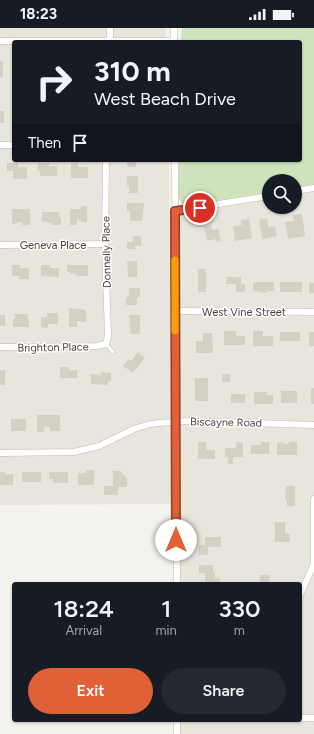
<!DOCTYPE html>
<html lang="en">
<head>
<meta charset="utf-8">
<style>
  body { margin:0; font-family:Figtree,sans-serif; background:#242831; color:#f1f3f6; height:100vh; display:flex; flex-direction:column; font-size:15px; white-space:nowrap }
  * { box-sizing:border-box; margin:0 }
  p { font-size:13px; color:#9ea1a6 }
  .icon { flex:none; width:22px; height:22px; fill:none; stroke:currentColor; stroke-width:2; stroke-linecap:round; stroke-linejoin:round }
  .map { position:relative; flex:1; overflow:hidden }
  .drawer { position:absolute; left:12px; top:554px; width:290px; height:140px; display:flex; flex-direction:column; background:#171b24; border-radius:4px; box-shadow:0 1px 3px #0004 }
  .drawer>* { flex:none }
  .top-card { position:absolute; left:12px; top:12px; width:290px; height:122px; border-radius:4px; box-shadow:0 1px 3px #0004; background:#171b24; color:#f1f3f6; overflow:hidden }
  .controls { position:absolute; left:262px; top:146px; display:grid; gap:8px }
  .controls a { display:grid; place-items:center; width:40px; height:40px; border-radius:50%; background:#171b24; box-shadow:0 1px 3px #0004; font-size:20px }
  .pin { position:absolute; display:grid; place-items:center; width:34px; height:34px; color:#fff; margin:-17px; border:2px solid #fff; border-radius:50%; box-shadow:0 1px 4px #0007 }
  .me { position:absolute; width:44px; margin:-22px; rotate:0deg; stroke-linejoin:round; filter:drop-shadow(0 0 3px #0008) }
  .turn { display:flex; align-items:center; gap:14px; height:84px; padding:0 16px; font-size:18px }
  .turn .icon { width:52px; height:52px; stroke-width:2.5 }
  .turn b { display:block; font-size:28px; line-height:34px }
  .then { display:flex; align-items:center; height:38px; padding:0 16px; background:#0003; gap:8px; font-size:15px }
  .eta { display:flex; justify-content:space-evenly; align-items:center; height:68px; text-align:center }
  .eta b { font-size:24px; font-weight:600; line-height:28px }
  .primary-button { display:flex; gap:8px; margin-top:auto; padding:8px 16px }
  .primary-button a { flex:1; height:46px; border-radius:24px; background:#e06138; color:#fff; font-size:16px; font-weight:600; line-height:46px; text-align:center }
  .primary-button a+a { background:#242831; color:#f1f3f6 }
  .status { display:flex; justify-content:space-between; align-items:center; height:28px; padding:0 20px; background:#171b24; direction:ltr }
  .status svg { height:11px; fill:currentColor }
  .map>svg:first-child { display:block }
  .residential { fill:#e8e5dc }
  .green { fill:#cee3bb }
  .building { fill:#d5d0c4 }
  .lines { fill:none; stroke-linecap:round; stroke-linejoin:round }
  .service-casing { stroke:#bfbbb0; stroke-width:4 }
  .minor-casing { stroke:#bfbbb0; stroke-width:7 }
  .service { stroke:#fff; stroke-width:3 }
  .minor { stroke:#fff; stroke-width:6 }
  .route-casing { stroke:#923f24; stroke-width:10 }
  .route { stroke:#e06138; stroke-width:7 }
  .slow { stroke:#f59e0b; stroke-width:7 }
  .labels { text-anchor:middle; stroke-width:3; stroke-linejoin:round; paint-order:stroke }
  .street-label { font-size:11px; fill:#49443b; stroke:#fff }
</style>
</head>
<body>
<div class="status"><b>18:23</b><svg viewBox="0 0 49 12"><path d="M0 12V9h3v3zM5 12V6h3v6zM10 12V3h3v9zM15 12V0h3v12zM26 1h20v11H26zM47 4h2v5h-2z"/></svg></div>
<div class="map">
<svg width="314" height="706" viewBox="0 0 314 706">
  <rect width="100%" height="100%" fill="#f5f3ed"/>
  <g class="residential">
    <path d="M0 0H166L165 14H14V132H169L171 412 172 418V476L0 477Z"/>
    <path d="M314 160V706H180V692H300V556H180L178 191 179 188 186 182 269 168V179H295V163Z"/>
  </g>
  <path class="green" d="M182 0H314V160L295 163V153H269V168L186 182 178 169 179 132H300V14H181Z"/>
  <g class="building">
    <rect x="0" y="33" width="3" height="16"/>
    <rect x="0" y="83" width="4" height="12"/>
    <rect x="127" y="132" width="9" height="7"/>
    <path d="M7 135H18V139H27V151H13V143H7Z"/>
    <path d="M38 135H49V138H57V148H40V143H38Z"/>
    <path d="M71 135H78V139H88V150H71Z"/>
    <path d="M127 148H138V165H129V158H127Z"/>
    <path d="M127 175H144L142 193H130V183H127Z"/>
    <path d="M81 178H87V194H82V193H79V190H77V197H70V181H81Z"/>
    <path d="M12 181H30V197H22V194L12 196Z"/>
    <path d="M42 184H59V189H61V197H52V195L42 193Z"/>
    <path d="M302 186 305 208 288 211 285 194 294 193 293 187Z"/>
    <path d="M267 190 268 199 275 198 277 208 262 211 259 191Z"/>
    <path d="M249 191 252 210 235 213 233 198 242 197 241 192Z"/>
    <path d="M211 197 212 202 218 201 221 213 217 214 216 211 207 213 204 199Z"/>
    <path d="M133 208H141V218H135V221H127V214H133Z"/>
    <path d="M127 233H137V249H128Z"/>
    <path d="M12 237H20V240H29V251H19V248H12Z"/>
    <path d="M41 237H50V240H59V249L41 248Z"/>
    <path d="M67 237H88V248H76V246H70V244H67Z"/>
    <rect x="198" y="241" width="8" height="23"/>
    <path d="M226 249H241V256H245V264H236V256H226Z"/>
    <path d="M253 254H274V263H267V265L253 263Z"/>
    <rect x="280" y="254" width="22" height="10"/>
    <rect x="309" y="255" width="5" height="10"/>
    <path d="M129 260H140V269H137V277H126V269H129Z"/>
    <path d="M69 280 86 282V294H80V293H77V299H69Z"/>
    <path d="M47 285H58V296H48V300L41 299V289H47Z"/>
    <path d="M15 286H28L29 299H13V291H15Z"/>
    <rect x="0" y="287" width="5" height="11"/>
    <path d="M129 287H140V306H131Z"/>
    <path d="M224 303H236V308H245V317H224Z"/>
    <path d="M253 303H263V308H273V318H253Z"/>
    <rect x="280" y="304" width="20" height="9"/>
    <rect x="309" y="304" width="5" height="14"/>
    <path d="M203 305H212L213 325H196V313H203Z"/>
    <path d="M138 324 145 330 133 345 123 338 129 331 131 333Z"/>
    <path d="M60 339H69V342H77V350H60Z"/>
    <path d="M0 342H5V357H1L0 355Z"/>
    <path d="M101 344 111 345V353H108V357L91 356V346L101 347Z"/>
    <rect x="222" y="346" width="8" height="8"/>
    <rect x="195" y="350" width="13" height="23"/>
    <rect x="311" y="360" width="3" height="16"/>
    <rect x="281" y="363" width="16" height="12"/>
    <path d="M254 364H266V367H273V376H254Z"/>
    <rect x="231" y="366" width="14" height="9"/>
    <path d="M37 387H60V403H50V399L44 398V404H37Z"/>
    <rect x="11" y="391" width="15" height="12"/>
    <path d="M198 414H206V422H215V431H198Z"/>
    <path d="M236 414H243V429H233V436H228V429H225V420H236Z"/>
    <path d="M261 414H269V426H251V417H261Z"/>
    <path d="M284 414V416H289V414H297V427H277V415Z"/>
    <path d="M86 442H94V457H78V445H86Z"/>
    <path d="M113 443H120L127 450V459H118V467H104V458H113Z"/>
    <path d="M0 444H5V446H13V457H0Z"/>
    <rect x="22" y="444" width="19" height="10"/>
    <path d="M49 444H68V455H53V451H49Z"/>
    <path d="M286 458H295V478H287V471H285Z"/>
    <path d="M275 494H285V506H290V514H275Z"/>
    <path d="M205 509H221V519H208V527H199V517H205Z"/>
    <path d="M199 537H213V544H215V550H220V556H205V545H199Z"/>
    <path d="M260 547H270L269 556H260Z"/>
  </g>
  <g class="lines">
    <defs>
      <path id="service" d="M106 316 113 324"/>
      <g id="minor">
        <path d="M110 0V14"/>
        <path d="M174 0V14"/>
        <path d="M0 13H174"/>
        <path d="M0 117H14"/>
        <path d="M175 132 177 556"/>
        <path d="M295 163 314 160"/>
        <path d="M175 183 269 168"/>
        <path d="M0 217 105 216"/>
        <path d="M175 283 314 284"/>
        <path d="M0 319 97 318 106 316 108 307 105 216 106 132"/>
        <path d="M0 425 74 424 99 418 134 401 150 396 159 395 186 393 314 397"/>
        <path d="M300 567 314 536V471"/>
        <path d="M300 690H314"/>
        <path d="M177 692V706"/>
      </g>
    </defs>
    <use href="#service" class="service-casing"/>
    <use href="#minor" class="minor-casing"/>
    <use href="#service" class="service"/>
    <use href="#minor" class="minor"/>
  </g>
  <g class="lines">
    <defs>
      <path id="route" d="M176 512 175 183 200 180"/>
    </defs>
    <use href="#route" class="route-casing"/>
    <use href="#route" class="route"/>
    <path class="slow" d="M175 232V303"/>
  </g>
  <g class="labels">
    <g class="street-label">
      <text x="53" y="221">Geneva Place</text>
      <text transform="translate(106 224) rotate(-91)" y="4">Donnelly Place</text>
      <text x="244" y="288">West Vine Street</text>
      <text transform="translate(53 319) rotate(-1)" y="4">Brighton Place</text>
      <text transform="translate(226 394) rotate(1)" y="4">Biscayne Road</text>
    </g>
  </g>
</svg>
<div class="controls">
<a><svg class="icon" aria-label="search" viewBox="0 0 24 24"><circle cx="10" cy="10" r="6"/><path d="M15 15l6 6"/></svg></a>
</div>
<div class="pin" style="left:200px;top:180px;background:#d93025"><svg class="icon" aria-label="arrive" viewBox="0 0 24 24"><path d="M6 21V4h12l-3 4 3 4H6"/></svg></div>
<svg class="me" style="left:176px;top:512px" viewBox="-20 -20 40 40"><circle r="19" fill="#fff"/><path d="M0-13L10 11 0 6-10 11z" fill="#e06138"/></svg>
<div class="top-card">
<div class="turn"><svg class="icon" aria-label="right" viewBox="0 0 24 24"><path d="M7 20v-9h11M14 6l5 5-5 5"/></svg><div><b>310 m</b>West Beach Drive</div></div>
<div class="then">Then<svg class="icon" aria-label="arrive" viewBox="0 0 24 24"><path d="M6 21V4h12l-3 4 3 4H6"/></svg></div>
</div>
<section class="drawer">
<div class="eta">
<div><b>18:24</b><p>Arrival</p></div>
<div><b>1</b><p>min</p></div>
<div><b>330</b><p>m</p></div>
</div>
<div class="primary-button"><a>Exit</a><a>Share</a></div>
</section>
</div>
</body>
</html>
